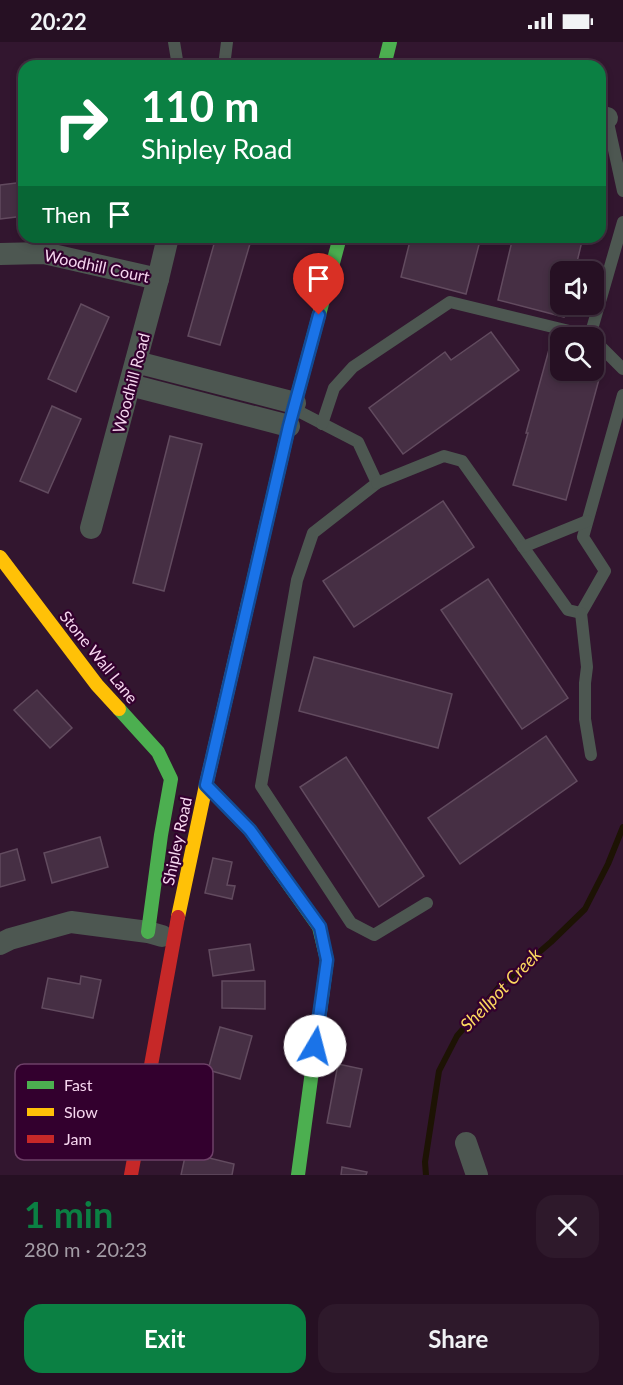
<!DOCTYPE html>
<html lang="en">
<head>
<meta charset="utf-8">
<style>
  body { margin:0; font-family:Lato,sans-serif; background:#2e192b; color:#f1f3f6; height:100vh; display:flex; flex-direction:column; font-size:22px; white-space:nowrap }
  * { box-sizing:border-box; margin:0 }
  p { font-size:20px; color:#a49da6 }
  .icon { flex:none; width:33px; height:33px; fill:none; stroke:currentColor; stroke-width:2; stroke-linecap:round; stroke-linejoin:round }
  .map { position:relative; height:1133px; overflow:hidden }
  .details { display:flex; flex-direction:column; background:#261023; flex:1 }
  .details>* { flex:none }
  .banner { position:absolute; left:18px; top:18px; width:588px; height:183px; border-radius:18px; box-shadow:0 3px 9px #0003,0 0 0 2px #423041; background:#0b8043; color:#fff; overflow:hidden }
  .controls { position:absolute; left:550px; top:219px; display:grid; gap:12px }
  .controls a { display:grid; place-items:center; width:54px; height:54px; border-radius:12px; background:#261023; box-shadow:0 3px 9px #0003,0 0 0 2px #423041; font-size:30px }
  .pin { position:absolute; display:grid; place-items:center; width:51px; height:51px; color:#fff; margin:-62px -26px; border-radius:50% 50% 50% 0; rotate:-45deg; box-shadow:0 0 6px #0007 }
  .pin .icon { rotate:45deg }
  .me { position:absolute; width:66px; margin:-33px; rotate:8deg; stroke-linejoin:round; filter:drop-shadow(0 0 4px #0008) }
  .turn { display:flex; align-items:center; gap:21px; height:126px; padding:0 24px; font-size:27px }
  .turn .icon { width:78px; height:78px; stroke-width:2.5 }
  .turn b { display:block; font-size:42px; line-height:51px }
  .then { display:flex; align-items:center; height:57px; padding:0 24px; background:#0003; gap:12px; font-size:22px }
  .round { display:grid; place-items:center; flex:none; width:63px; height:63px; border-radius:18px; background:#2e192b }
  .summary { display:flex; align-items:center; justify-content:space-between; height:102px; padding:0 24px }
  h1 { font-size:36px; font-weight:700; line-height:45px; color:#0b8043 }
  .button { display:flex; gap:12px; margin-top:auto; padding:12px 24px }
  .button a { flex:1; height:69px; border-radius:18px; background:#0b8043; color:#fff; font-size:24px; font-weight:700; line-height:69px; text-align:center }
  .button a+a { background:#2e192b; color:#f1f3f6 }
  .status { display:flex; justify-content:space-between; align-items:center; height:42px; padding:0 30px; background:#261023; direction:ltr }
  .status svg { height:16px; fill:currentColor }
  .map>svg:first-child { display:block }
  .lines { fill:none; stroke-linecap:round; stroke-linejoin:round }
  .stream { stroke:#1d1304; stroke-width:6 }
  .building { fill:#462f44; stroke:#624b5f; stroke-width:1.5 }
  .lane { stroke:#4d5751; stroke-width:12 }
  .street { stroke:#4d5751; stroke-width:22 }
  .fast { stroke:#4caf50; stroke-width:14 }
  .slow { stroke:#ffc107; stroke-width:14 }
  .jam { stroke:#c62828; stroke-width:14 }
  .route-casing { stroke:#114b97; stroke-width:15 }
  .route { stroke:#1a73e8; stroke-width:10 }
  .labels { text-anchor:middle; stroke-width:4.5; stroke-linejoin:round; paint-order:stroke }
  .street-label { font-size:16px; fill:#f6d6ef; stroke:#33002e }
  .water-label { font-size:18px; font-style:italic; fill:#fdd95f; stroke:#33002e }
  .key { fill:#33002e; stroke:#6e4068; stroke-width:1.5 }
  .key-label { font-size:16px; fill:#f6d6ef }
</style>
</head>
<body>
<div class="status"><b>20:22</b><svg viewBox="0 0 49 12"><path d="M0 12V9h3v3zM5 12V6h3v6zM10 12V3h3v9zM15 12V0h3v12zM26 1h20v11H26zM47 4h2v5h-2z"/></svg></div>
<div class="map">
<svg width="623" height="1133" viewBox="0 0 623 1133">
  <rect width="100%" height="100%" fill="#32162f"/>
  <g class="lines">
    <path class="stream" d="M426 1133 425 1120 439 1029 457 994 500 944 551 900 585 867 608 822 623 785"/>
  </g>
  <g class="building">
    <path d="M24 140V174L0 177V143Z"/>
    <path d="M216 195H252L220 303 188 294Z"/>
    <path d="M411 195H481L466 252 401 235Z"/>
    <path d="M513 195H583L576 224H577L576 230H561V262H567L564 275 498 258Z"/>
    <path d="M81 262 109 275 76 350 48 337Z"/>
    <path d="M491 290 519 328 403 412 369 366 445 310 451 318Z"/>
    <path d="M550 304 561 307V328H594V316L604 319 566 458 513 443 528 391H526Z"/>
    <path d="M52 364 81 377 48 451 20 439Z"/>
    <path d="M170 394 202 402 164 549 133 541Z"/>
    <path d="M443 459 474 505 354 585 323 539Z"/>
    <path d="M488 537 568 656 522 687 441 568Z"/>
    <path d="M314 615 452 652 438 706 299 669Z"/>
    <path d="M37 648 72 686 50 706 14 668Z"/>
    <path d="M546 694 577 739 460 822 428 776Z"/>
    <path d="M346 715 424 834 379 865 300 745Z"/>
    <path d="M100 795 108 825 52 841 44 811Z"/>
    <path d="M17 807 25 838 0 845V812Z"/>
    <path d="M213 816 232 820 227 843 235 844 232 857 205 851Z"/>
    <path d="M250 902 254 928 213 934 209 908Z"/>
    <path d="M81 934 101 938 93 976 42 966 48 936 80 942Z"/>
    <path d="M222 939H265V967L222 966Z"/>
    <path d="M220 985 252 994 240 1037 208 1028Z"/>
    <path d="M338 1022 362 1027 350 1085 327 1081Z"/>
    <path d="M188 1101 207 1106 205 1115 234 1122 232 1133H181Z"/>
    <path d="M342 1125 367 1130 366 1133H341Z"/>
  </g>
  <g class="lines">
    <g class="lane">
      <path d="M174 0 177 18 181 24"/>
      <path d="M224 24 227 0"/>
      <path d="M607 76 623 149"/>
      <path d="M592 296 590 294 623 180"/>
      <path d="M594 298 623 327"/>
      <path d="M294 367 358 400 377 441 313 491 297 538 261 744 351 881 374 893 427 861"/>
      <path d="M322 382 334 346 353 325 450 260 590 294"/>
      <path d="M377 441 444 414 462 419 568 568 581 571 605 529 583 495 623 353"/>
      <path d="M523 505 587 479"/>
      <path d="M581 571 587 625 585 641V677L591 713"/>
    </g>
    <g class="street">
      <path d="M600 74 607 76"/>
      <path d="M0 212 44 211 158 237"/>
      <path d="M136 320 295 361"/>
      <path d="M130 343 289 384"/>
      <path d="M91 486 158 237 168 195"/>
      <path d="M0 902 10 897 71 880 148 890 162 894"/>
      <path d="M466 1101 477 1133"/>
    </g>
    <g class="fast">
      <path d="M384 24 390 0"/>
      <path d="M248 561 289 384 340 195"/>
      <path d="M119 667 158 710 171 737 161 793 148 890"/>
      <path d="M206 743 250 788 319 885 327 918 298 1133"/>
    </g>
    <g class="slow">
      <path d="M0 515 97 643 119 667"/>
      <path d="M178 875 206 743 248 561"/>
    </g>
    <path class="jam" d="M131 1133 178 875"/>
  </g>
  <g class="lines">
    <defs>
      <path id="route" d="M315 1004 327 918 320 885 250 788 206 743 289 384 319 273"/>
    </defs>
    <use href="#route" class="route-casing"/>
    <use href="#route" class="route"/>
  </g>
  <g class="labels">
    <g class="street-label">
      <text transform="translate(97 224) rotate(12)" y="6">Woodhill Court</text>
      <text transform="translate(131 341) rotate(-75)" y="6">Woodhill Road</text>
      <text transform="translate(99 615) rotate(51)" y="6">Stone Wall Lane</text>
      <text transform="translate(177 799) rotate(-78)" y="6">Shipley Road</text>
    </g>
    <g class="water-label">
      <text transform="translate(501 948) rotate(-46)" y="6">Shellpot Creek</text>
    </g>
  </g>
  <rect x="15" y="1022" width="198" height="96" rx="9" class="key"/>
  <rect x="27" y="1039" width="27" height="8" fill="#4caf50"/>
  <rect x="27" y="1066" width="27" height="8" fill="#ffc107"/>
  <rect x="27" y="1093" width="27" height="8" fill="#c62828"/>
  <g class="key-label">
    <text x="64" y="1049">Fast</text>
    <text x="64" y="1076">Slow</text>
    <text x="64" y="1103">Jam</text>
  </g>
</svg>
<div class="controls">
<a><svg class="icon" aria-label="sound" viewBox="0 0 24 24"><path d="M4 9h4l5-4v14l-5-4H4zM17 9q2 3 0 6"/></svg></a>
<a><svg class="icon" aria-label="search" viewBox="0 0 24 24"><circle cx="10" cy="10" r="6"/><path d="M15 15l6 6"/></svg></a>
</div>
<div class="pin" style="left:319px;top:273px;background:#d93025"><svg class="icon" aria-label="arrive" viewBox="0 0 24 24"><path d="M6 21V4h12l-3 4 3 4H6"/></svg></div>
<svg class="me" style="left:315px;top:1004px" viewBox="-20 -20 40 40"><circle r="19" fill="#fff"/><path d="M0-13L10 11 0 6-10 11z" fill="#1a73e8"/></svg>
<div class="banner">
<div class="turn"><svg class="icon" aria-label="right" viewBox="0 0 24 24"><path d="M7 20v-9h11M14 6l5 5-5 5"/></svg><div><b>110 m</b>Shipley Road</div></div>
<div class="then">Then<svg class="icon" aria-label="arrive" viewBox="0 0 24 24"><path d="M6 21V4h12l-3 4 3 4H6"/></svg></div>
</div>
</div>
<section class="details">
<div class="summary"><div><h1>1 min</h1><p>280 m · 20:23</p></div><a class="round"><svg class="icon" aria-label="close" viewBox="0 0 24 24"><path d="M6 6l12 12M18 6L6 18"/></svg></a></div>
<div class="button"><a>Exit</a><a>Share</a></div>
</section>
</body>
</html>
